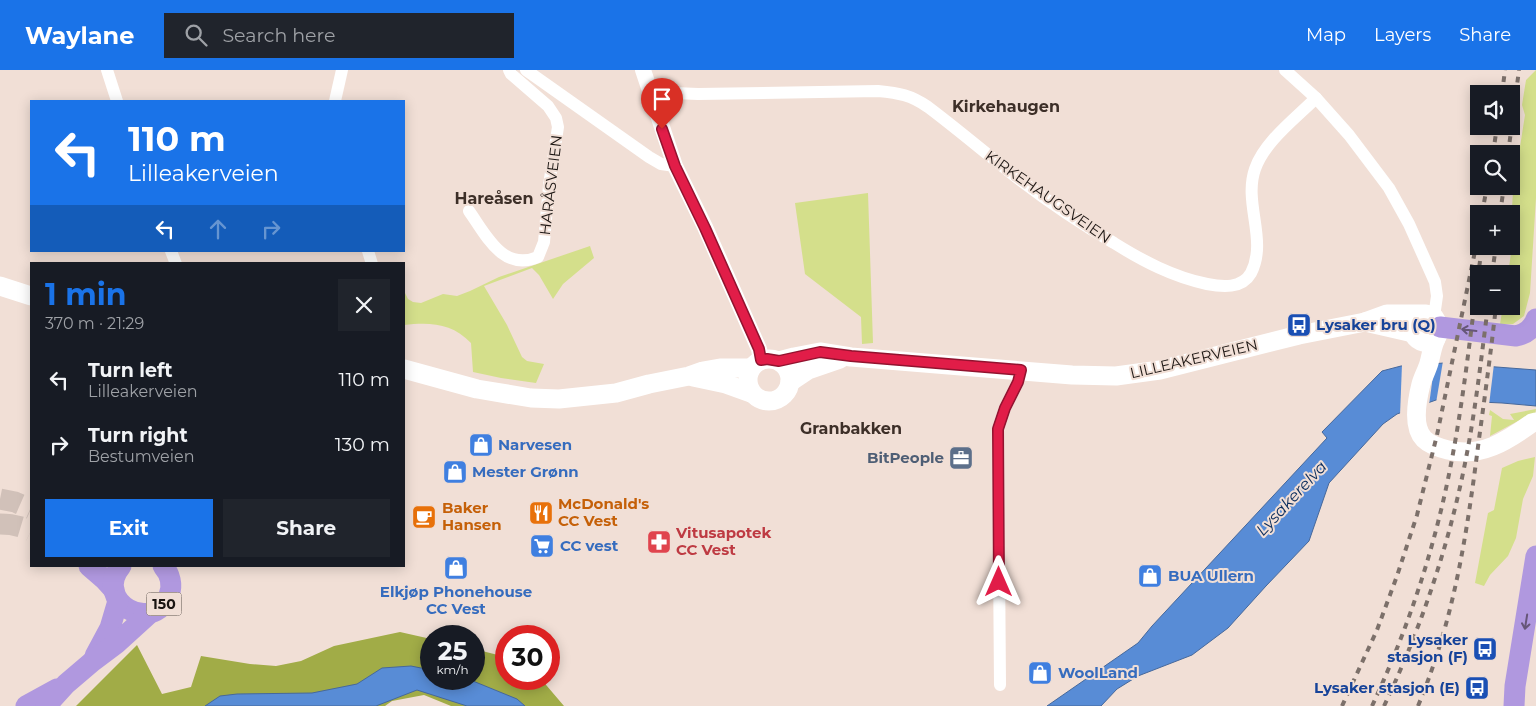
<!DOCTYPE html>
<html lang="en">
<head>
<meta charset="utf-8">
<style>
  body { margin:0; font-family:Montserrat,sans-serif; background:#20242c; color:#f1f3f6; height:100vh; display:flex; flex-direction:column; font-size:19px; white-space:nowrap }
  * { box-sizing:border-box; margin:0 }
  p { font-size:16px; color:#9ea1a6 }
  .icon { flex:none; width:28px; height:28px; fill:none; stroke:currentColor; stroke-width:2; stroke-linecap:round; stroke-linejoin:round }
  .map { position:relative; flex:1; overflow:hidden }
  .panel { position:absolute; left:30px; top:192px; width:375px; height:305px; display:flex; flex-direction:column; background:#171b24; border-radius:0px; box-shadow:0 2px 12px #0003 }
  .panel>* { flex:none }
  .guide { position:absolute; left:30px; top:30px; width:375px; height:152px; border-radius:0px; box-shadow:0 2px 12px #0003; background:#1a73e8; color:#fff; overflow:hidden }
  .fabs { position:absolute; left:1470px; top:15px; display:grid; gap:10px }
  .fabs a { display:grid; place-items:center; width:50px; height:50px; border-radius:0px; background:#171b24; box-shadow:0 2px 12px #0003; font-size:25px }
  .speed { position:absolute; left:420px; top:555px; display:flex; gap:10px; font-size:25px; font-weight:700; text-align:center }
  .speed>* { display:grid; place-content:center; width:65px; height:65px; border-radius:50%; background:#171b24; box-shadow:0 2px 12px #0003; line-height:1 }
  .speed small { font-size:12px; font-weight:400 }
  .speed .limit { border:8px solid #d22; background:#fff; color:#111 }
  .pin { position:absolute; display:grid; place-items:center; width:42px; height:42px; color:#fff; margin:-51px -21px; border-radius:50% 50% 50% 0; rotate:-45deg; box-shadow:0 0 5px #0007 }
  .pin .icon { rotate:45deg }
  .me { position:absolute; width:55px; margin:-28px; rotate:0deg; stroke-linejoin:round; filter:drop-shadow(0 0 4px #0008) }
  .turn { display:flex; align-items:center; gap:18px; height:105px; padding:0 15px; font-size:22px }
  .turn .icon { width:65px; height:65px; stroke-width:2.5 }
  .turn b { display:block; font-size:35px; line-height:42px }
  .lanes { display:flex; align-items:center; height:48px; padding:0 15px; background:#0003; justify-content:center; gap:25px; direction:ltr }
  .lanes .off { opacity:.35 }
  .round { display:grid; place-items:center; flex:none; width:52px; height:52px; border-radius:0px; background:#20242c }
  .overview { display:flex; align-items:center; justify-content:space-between; height:85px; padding:0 15px }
  h1 { font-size:30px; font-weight:700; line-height:38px; color:#1a73e8 }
  .button { display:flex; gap:10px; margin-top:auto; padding:10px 15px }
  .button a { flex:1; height:58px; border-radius:0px; background:#1a73e8; color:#fff; font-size:20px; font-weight:700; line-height:58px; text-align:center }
  .button a+a { background:#20242c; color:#f1f3f6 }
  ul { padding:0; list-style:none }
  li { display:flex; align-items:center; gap:15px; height:65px; padding:0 15px }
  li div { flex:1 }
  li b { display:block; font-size:19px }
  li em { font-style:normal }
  header { display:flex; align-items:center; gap:30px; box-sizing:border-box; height:70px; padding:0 25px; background:#1a73e8; color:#fff }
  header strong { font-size:24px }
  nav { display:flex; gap:28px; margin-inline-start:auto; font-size:18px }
  .search { width:350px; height:45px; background:#20242c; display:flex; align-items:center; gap:12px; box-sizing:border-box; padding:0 18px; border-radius:0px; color:#9ea1a6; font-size:19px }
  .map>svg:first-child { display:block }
  .green { fill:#d4df8b }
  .forest { fill:#a1ac47 }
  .water { fill:#588cd6; stroke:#46689b }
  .pier { fill:#f1dfd6 }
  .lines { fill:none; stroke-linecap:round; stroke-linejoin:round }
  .trunk-tunnel { stroke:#d1c1b9; stroke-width:21; stroke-dasharray:21 11; stroke-linecap:butt }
  .minor { stroke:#fff; stroke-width:12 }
  .tertiary { stroke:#fff; stroke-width:16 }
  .secondary { stroke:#fff; stroke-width:19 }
  .trunk { stroke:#b098df; stroke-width:21 }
  .rail { stroke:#7c706a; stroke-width:4; stroke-dasharray:6 6; stroke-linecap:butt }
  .oneway { stroke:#665678 }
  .route-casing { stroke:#92132f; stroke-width:12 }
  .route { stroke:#e11d48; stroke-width:9 }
  .labels { text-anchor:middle; stroke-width:4; stroke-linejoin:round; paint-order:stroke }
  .shield { fill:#f1dfd6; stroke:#5b524d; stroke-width:1 }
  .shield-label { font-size:14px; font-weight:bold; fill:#1b1512 }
  .street-label { font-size:15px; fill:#1b1512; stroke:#f1dfd6 }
  .transit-label { font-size:15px; font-weight:bold; fill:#164399; stroke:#f1dfd6; text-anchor:end }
  .shop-label { font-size:15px; font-weight:bold; fill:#366cbe; stroke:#f1dfd6; text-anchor:start }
  .service-label { font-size:15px; font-weight:bold; fill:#4e5e75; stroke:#f1dfd6; text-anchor:end }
  .food-label { font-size:15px; font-weight:bold; fill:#c56008; stroke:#f1dfd6; text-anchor:start }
  .health-label { font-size:15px; font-weight:bold; fill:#be3a42; stroke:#f1dfd6; text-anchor:start }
  .neighbourhood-label { font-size:16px; font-weight:bold; fill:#3d2f28; stroke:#f1dfd6 }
  .water-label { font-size:16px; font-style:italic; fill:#0a2c5c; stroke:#f1dfd6 }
</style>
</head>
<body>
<header>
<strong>Waylane</strong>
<div class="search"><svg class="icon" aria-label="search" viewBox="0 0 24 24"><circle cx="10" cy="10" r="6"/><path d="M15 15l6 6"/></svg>Search here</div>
<nav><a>Map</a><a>Layers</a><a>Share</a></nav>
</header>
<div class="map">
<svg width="1536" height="636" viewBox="0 0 1536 636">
  <rect width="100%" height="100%" fill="#f1dfd6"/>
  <g class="green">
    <path d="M1536 0V128L1530 223 1524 246 1513 254H1500L1503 236H1511V204H1508L1512 176 1511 155 1513 121 1525 45 1522 35 1526 10Z"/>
    <path d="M868 123 873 273 862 274 861 247 805 204 795 133Z"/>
    <path d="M590 176 594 188 563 214 553 229 539 205 532 198 484 216 507 255 522 287 527 291 544 294 536 313 501 308 473 302 471 273C452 253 430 252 404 255V221L408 229 413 232 421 233 443 224 457 226 470 221 499 207Z"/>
    <path d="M1536 339 1535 345 1518 351 1490 366 1492 346 1489 345 1490 340 1503 349 1514 350 1510 344Z"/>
    <path d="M1535 387 1533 406 1523 429 1516 468 1508 486 1490 505 1484 516 1475 513 1488 443 1494 440 1502 398 1518 391Z"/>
  </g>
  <path class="forest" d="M400 562 431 569V609H474V579L506 587V609H541L564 636H451L424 625 392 631 385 636H76L137 575 162 624 191 617 201 586 250 594 276 596 301 591 334 576Z"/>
  <g class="water">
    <path d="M1444 293 1536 300V336L1502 333 1436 330 1397 344 1383 354 1329 413 1309 471 1266 516 1228 558 1192 585 1138 606 1117 619 1101 636H1047L1138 573 1152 556 1327 368 1322 362 1382 301 1401 296Z"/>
    <path d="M411 596 431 600V609H468L517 629 525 636H467L417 620 376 636H205L220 626 237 624 312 623 357 614 382 598Z"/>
  </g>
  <g class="pier">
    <path d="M1435 291 1429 335 1400 346 1402 294Z"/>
    <path d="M1443 291 1494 294 1489 335 1436 333Z"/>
  </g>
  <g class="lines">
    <g class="trunk-tunnel">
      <path d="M0 429 15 432 31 439"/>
      <path d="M0 454C11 454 21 456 31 461"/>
    </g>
    <g class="minor">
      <path d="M107 0 117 31"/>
      <path d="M526 0 649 87 661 94 675 96"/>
      <path d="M1285 0 1316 28 1349 65 1389 118 1409 154 1435 212 1437 226 1434 247"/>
      <path d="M650 22 698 24 878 21C899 23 911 25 928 37 956 58 983 81 1011 103 1043 128 1078 152 1114 173 1143 191 1173 207 1207 214 1222 217 1242 219 1251 203 1268 170 1243 133 1255 99 1264 72 1296 48 1316 28"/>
      <path d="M335 31 342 0"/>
      <path d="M469 141C486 165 503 202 538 187L544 172 549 115 558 57 556 48 548 36 511 4 509 0"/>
      <path d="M171 181 176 194"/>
      <path d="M368 181 372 194"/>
      <path d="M1000 615 998 359 1005 338 1018 312 1021 300"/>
    </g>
    <path class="tertiary" d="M643 0 675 96 705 157 759 279 761 290"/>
    <g class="secondary">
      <path d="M0 216 31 226"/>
      <path d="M1421 245C1402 256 1417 281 1436 269"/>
      <path d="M1365 252 1413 263"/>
      <circle cx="769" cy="310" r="21"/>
      <path d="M779 291 794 287 820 282 851 287 1072 305 1116 306 1160 300 1299 265 1365 252 1387 244H1426L1434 247 1440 257C1440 263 1437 265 1435 271 1432 278 1431 286 1429 293 1427 300 1423 307 1421 314 1417 330 1412 357 1424 369 1430 375 1440 378 1448 380 1481 388 1507 371 1532 353L1536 352"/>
      <path d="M404 299 477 319 531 328 559 329 616 323 649 314 689 306 703 301 720 298H751"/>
      <path d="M693 307 726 314 751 323"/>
      <path d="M790 312 808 300 840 289"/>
    </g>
    <g class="trunk">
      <path d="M1440 257 1516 266C1526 264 1533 258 1536 249"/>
      <path d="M89 496 104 509 114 520"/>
      <path d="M121 496C92 531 153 566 169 525 173 515 170 504 163 496"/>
      <path d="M95 586 110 558 118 531"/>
      <path d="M26 636 57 619"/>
      <path d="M46 636 66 614 93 591 117 573 150 543"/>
      <path d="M1514 636 1515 616 1536 486"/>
    </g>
    <g class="rail">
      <path d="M1502 24 1505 0"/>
      <path d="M1493 84 1497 56"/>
      <path d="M1508 84 1519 0"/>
      <path d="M1482 144 1487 116"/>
      <path d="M1500 144 1504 116"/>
      <path d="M1492 204 1496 176"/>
      <path d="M1342 636 1377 560 1397 506 1417 445 1437 365 1479 162"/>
      <path d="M1372 636C1408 559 1435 478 1451 394 1464 327 1471 259 1480 191"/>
      <path d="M1384 636C1424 552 1453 463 1469 372 1477 327 1482 282 1488 236"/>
      <path d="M1418 636C1455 547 1467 463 1479 369 1485 325 1491 281 1496 236"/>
    </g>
  </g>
  <defs><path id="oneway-shaft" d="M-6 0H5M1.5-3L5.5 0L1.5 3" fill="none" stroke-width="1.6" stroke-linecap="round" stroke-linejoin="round" transform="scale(1.25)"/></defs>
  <g class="oneway">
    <use href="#oneway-shaft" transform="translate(1469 260) rotate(-173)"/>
    <use href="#oneway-shaft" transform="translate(1526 552) rotate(99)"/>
  </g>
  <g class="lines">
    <defs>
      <path id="route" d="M662 59 675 96 705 158 759 279 761 290 767 289 779 291 820 282 851 286 1021 300 1018 312 1005 338 998 359 999 512"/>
    </defs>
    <use href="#route" class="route-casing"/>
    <use href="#route" class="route"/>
  </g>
  <defs>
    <symbol id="bus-square" viewBox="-11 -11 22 22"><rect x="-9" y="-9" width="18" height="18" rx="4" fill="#1a4fb4" stroke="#f1dfd6"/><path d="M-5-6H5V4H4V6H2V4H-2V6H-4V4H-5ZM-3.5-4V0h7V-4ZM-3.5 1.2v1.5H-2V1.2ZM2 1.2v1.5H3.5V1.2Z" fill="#fff"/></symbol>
    <symbol id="shop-square" viewBox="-11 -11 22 22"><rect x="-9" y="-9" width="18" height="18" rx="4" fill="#3f7fe0" stroke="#f1dfd6"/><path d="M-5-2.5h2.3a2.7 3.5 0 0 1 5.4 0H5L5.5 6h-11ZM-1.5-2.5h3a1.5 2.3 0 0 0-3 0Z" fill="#fff"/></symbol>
    <symbol id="office-square" viewBox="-11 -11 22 22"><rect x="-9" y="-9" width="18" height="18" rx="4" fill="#5c6f8a" stroke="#f1dfd6"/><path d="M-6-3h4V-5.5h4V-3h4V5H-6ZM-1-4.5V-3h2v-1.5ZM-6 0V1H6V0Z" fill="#fff"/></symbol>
    <symbol id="restaurant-square" viewBox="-11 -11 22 22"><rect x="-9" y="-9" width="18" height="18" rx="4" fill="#e8710a" stroke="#f1dfd6"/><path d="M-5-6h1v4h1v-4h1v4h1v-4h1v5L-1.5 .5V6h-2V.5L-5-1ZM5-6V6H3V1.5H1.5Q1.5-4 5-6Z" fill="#fff"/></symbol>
    <symbol id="cafe-square" viewBox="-11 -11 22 22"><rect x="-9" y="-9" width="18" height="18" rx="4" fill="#e8710a" stroke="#f1dfd6"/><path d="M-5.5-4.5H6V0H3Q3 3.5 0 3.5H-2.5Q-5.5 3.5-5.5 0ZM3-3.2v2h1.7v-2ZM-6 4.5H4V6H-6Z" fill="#fff"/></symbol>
    <symbol id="pharmacy-square" viewBox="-11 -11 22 22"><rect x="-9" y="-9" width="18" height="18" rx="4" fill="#e0444e" stroke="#f1dfd6"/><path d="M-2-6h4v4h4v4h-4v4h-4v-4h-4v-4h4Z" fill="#fff"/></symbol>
    <symbol id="supermarket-square" viewBox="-11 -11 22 22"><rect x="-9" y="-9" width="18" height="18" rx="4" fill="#3f7fe0" stroke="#f1dfd6"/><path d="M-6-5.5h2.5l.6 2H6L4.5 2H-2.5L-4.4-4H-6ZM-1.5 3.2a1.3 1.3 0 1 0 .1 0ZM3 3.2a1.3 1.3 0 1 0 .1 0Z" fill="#fff"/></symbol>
  </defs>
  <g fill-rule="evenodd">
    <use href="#bus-square" x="1285" y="241" width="28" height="28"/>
    <use href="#shop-square" x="467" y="361" width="28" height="28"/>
    <use href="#office-square" x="947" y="374" width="28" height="28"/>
    <use href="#shop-square" x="441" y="388" width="28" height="28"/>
    <use href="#restaurant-square" x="527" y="429" width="28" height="28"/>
    <use href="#cafe-square" x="410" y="433" width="28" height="28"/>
    <use href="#pharmacy-square" x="645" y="458" width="28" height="28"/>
    <use href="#supermarket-square" x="528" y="462" width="28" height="28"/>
    <use href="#shop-square" x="442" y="484" width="28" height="28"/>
    <use href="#shop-square" x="1136" y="492" width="28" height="28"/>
    <use href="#bus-square" x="1471" y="565" width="28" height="28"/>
    <use href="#shop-square" x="1026" y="589" width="28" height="28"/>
    <use href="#bus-square" x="1463" y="604" width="28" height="28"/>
  </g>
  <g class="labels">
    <rect class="shield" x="146.5" y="522.5" width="35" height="23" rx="4"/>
    <g class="shield-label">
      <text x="164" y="539">150</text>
    </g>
    <g class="street-label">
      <text transform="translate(551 115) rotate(-83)" y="5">HARÅSVEIEN</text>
      <text transform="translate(1048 127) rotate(35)" y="5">KIRKEHAUGSVEIEN</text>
      <text transform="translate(1194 289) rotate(-13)" y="5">LILLEAKERVEIEN</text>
    </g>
    <g class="transit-label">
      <text x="1316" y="260" text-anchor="start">Lysaker bru (Q)</text>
      <text x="1468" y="575">Lysaker<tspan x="1468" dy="17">stasjon (F)</tspan></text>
      <text x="1460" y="623">Lysaker stasjon (E)</text>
    </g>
    <g class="shop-label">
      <text x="498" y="380">Narvesen</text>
      <text x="472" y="407">Mester Grønn</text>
      <text x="560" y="481">CC vest</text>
      <text x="1168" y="511">BUA Ullern</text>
      <text x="456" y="527" text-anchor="middle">Elkjøp Phonehouse<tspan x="456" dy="17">CC Vest</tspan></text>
      <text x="1058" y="608">WoolLand</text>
    </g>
    <g class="service-label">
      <text x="944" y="393">BitPeople</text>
    </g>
    <g class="food-label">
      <text x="558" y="439">McDonald's<tspan x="558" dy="17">CC Vest</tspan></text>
      <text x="442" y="443">Baker<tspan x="442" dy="17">Hansen</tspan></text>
    </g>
    <g class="health-label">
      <text x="676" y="468">Vitusapotek<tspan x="676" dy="17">CC Vest</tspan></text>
    </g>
    <g class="neighbourhood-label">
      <text x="1006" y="42">Kirkehaugen</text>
      <text x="494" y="134">Hareåsen</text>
      <text x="851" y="364">Granbakken</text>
    </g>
    <g class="water-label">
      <text transform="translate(1291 428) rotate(-47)" y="6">Lysakerelva</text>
    </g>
  </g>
</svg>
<div class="fabs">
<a><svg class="icon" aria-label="sound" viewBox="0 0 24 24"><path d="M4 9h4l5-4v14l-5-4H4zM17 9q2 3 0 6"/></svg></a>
<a><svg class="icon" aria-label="search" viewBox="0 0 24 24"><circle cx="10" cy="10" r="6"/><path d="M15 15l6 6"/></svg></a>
<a>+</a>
<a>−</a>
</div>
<div class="speed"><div>25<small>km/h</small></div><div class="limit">30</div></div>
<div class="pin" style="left:662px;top:59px;background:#d93025"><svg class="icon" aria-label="arrive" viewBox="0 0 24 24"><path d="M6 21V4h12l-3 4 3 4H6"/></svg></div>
<svg class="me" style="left:999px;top:512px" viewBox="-20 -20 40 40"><path d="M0-17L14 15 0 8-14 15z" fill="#e11d48" stroke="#fff" stroke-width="4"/></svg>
<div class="guide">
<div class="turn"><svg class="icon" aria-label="left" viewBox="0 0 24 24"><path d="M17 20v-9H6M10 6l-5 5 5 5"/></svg><div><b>110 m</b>Lilleakerveien</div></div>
<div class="lanes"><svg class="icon" aria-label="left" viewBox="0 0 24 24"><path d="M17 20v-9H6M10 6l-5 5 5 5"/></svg><svg class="icon off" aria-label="ahead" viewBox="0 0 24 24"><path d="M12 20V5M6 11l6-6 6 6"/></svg><svg class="icon off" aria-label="right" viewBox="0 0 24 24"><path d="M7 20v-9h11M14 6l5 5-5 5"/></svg></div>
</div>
<section class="panel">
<div class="overview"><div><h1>1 min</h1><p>370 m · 21:29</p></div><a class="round"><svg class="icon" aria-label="close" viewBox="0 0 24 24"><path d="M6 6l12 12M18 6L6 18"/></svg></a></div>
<ul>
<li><svg class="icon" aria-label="left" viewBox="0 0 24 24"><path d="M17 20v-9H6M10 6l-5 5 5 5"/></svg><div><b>Turn left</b><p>Lilleakerveien</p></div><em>110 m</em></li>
<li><svg class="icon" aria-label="right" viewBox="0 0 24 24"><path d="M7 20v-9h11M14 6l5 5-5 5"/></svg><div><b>Turn right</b><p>Bestumveien</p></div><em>130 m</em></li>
</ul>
<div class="button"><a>Exit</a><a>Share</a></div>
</section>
</div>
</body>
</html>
